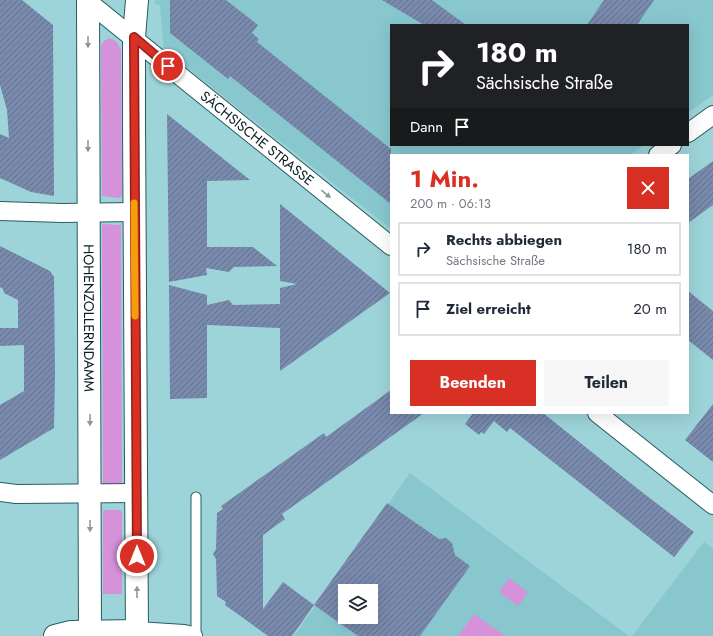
<!DOCTYPE html>
<html lang="de">
<head>
<meta charset="utf-8">
<style>
  body { margin:0; font-family:Jost,sans-serif; background:#f6f6f7; color:#1f2937; height:100vh; display:flex; flex-direction:column; font-size:15px; white-space:nowrap }
  * { box-sizing:border-box; margin:0 }
  p { font-size:13px; color:#747a83 }
  .icon { flex:none; width:22px; height:22px; fill:none; stroke:currentColor; stroke-width:2; stroke-linecap:round; stroke-linejoin:round }
  .map { position:relative; flex:1; overflow:hidden }
  .drawer { position:absolute; left:390px; top:154px; width:299px; height:260px; display:flex; flex-direction:column; background:#fff; border-radius:0px; box-shadow:0 4px 16px #0002 }
  .drawer>* { flex:none }
  .hud { position:absolute; left:390px; top:24px; width:299px; height:122px; border-radius:0px; box-shadow:0 4px 16px #0002; background:#202124; color:#fff; overflow:hidden }
  .controls { position:absolute; left:338px; top:584px; display:grid; gap:8px }
  .controls a { display:grid; place-items:center; width:40px; height:40px; border-radius:0px; background:#fff; box-shadow:0 4px 16px #0002; font-size:20px }
  .pin { position:absolute; display:grid; place-items:center; width:34px; height:34px; color:#fff; margin:-17px; border:2px solid #fff; border-radius:50%; box-shadow:0 1px 4px #0007 }
  .me { position:absolute; width:44px; margin:-22px; rotate:0deg; stroke-linejoin:round; filter:drop-shadow(0 0 3px #0008) }
  .turn { display:flex; align-items:center; gap:14px; height:84px; padding:0 20px; font-size:18px }
  .turn .icon { width:52px; height:52px; stroke-width:2.5 }
  .turn b { display:block; font-size:28px; line-height:34px }
  .then { display:flex; align-items:center; height:38px; padding:0 20px; background:#0003; gap:8px; font-size:15px }
  .round { display:grid; place-items:center; flex:none; width:42px; height:42px; border-radius:0px; background:#f6f6f7 }
  .head { display:flex; align-items:center; justify-content:space-between; height:68px; padding:0 20px }
  h1 { font-size:24px; font-weight:700; line-height:30px; color:#d93025 }
  .primary-button { display:flex; gap:8px; margin-top:auto; padding:8px 20px }
  .primary-button a { flex:1; height:46px; border-radius:0px; background:#d93025; color:#fff; font-size:16px; font-weight:700; line-height:46px; text-align:center }
  .primary-button a+a { background:#f6f6f7; color:#1f2937 }
  ul { padding:0; list-style:none }
  li { display:flex; align-items:center; gap:12px; height:54px; margin:0 8px 6px; padding:0 12px; border:2px solid #e0e1e3; border-radius:0px }
  li div { flex:1 }
  li b { display:block; font-size:15px }
  li em { font-style:normal }
  .map>svg:first-child { display:block }
  .built { fill:#88c7ce; fill-rule:evenodd }
  .green { fill:#d591da }
  .building { fill:url(#building-hatch); fill-rule:evenodd }
  .lines { fill:none; stroke-linecap:round; stroke-linejoin:round }
  .service-casing { stroke:#275c61; stroke-width:11 }
  .minor-casing { stroke:#275c61; stroke-width:20 }
  .tertiary-casing { stroke:#275c61; stroke-width:24 }
  .secondary-casing { stroke:#275c61; stroke-width:24 }
  .service { stroke:#fff; stroke-width:9 }
  .minor { stroke:#fff; stroke-width:18 }
  .tertiary { stroke:#fff; stroke-width:22 }
  .secondary { stroke:#fff; stroke-width:22 }
  .oneway { fill:#8f999a }
  .route-casing { stroke:#8d1f18; stroke-width:10 }
  .route { stroke:#d93025; stroke-width:7 }
  .slow { stroke:#f59e0b; stroke-width:7 }
  .labels { text-anchor:middle; stroke-width:4; stroke-linejoin:round; paint-order:stroke }
  .street-label { font-size:14px; fill:#071d1f; stroke:#d4eff2 }
</style>
</head>
<body>
<div class="map">
<svg width="713" height="636" viewBox="0 0 713 636">
  <defs>
    <pattern id="building-hatch" width="6" height="6" patternUnits="userSpaceOnUse"><rect width="6" height="6" fill="#798aad"/><path d="M-1 1l2-2M0 6l6-6M5 7l2-2" fill="none" stroke="#61708c"/></pattern>
  </defs>
  <rect width="100%" height="100%" fill="#9dd4d9"/>
  <g class="built">
    <path d="M155 0H713V95L688 113V25H391V145H644L630 155H391V229L180 62 174 61 164 52 160 5 155 4Z"/>
    <path d="M410 473 629 636H294ZM345 591H371V617H345Z"/>
    <path d="M704 542 713 549V636H632Z"/>
  </g>
  <g class="green">
    <path d="M109 38C116 40 119 43 121 51L122 196 119 198 102 196 101 46 104 41Z"/>
    <path d="M104 224 121 225 122 485H103L102 225Z"/>
    <path d="M104 510H120L122 512V594H103V512Z"/>
    <path d="M509 578 528 592 518 606 499 592Z"/>
    <path d="M474 614 505 636H458Z"/>
  </g>
  <g class="building">
    <path d="M0 0H22L53 25 54 196 31 192 0 178V134L9 138 7 110 0 85Z"/>
    <path d="M170 0H226L258 25 252 33 259 39 257 42 391 149V204L230 76 228 79 170 33Z"/>
    <path d="M382 0H432L466 25H424Z"/>
    <path d="M604 0H654L637 25H587Z"/>
    <path d="M167 114 250 180 207 181V247H253L277 266 234 267 229 272 206 268 207 275 169 282Z"/>
    <path d="M713 161V205L688 223V179Z"/>
    <path d="M280 204 390 293 280 371V328L207 325V398L170 399 169 285 207 295V305L229 300 233 305 280 304V288L297 284 280 281Z"/>
    <path d="M0 246 50 271 54 277 55 375 54 428 0 460V405L24 391V345L0 346V328H18V300L4 293 3 289 0 287Z"/>
    <path d="M688 291 713 311V360L688 340Z"/>
    <path d="M391 390V413H424L282 514 285 519 263 535V609L283 582 314 605 292 636H268L225 605 226 602 217 596 216 559 213 554 216 549 217 513 223 509 221 506 324 433 326 437Z"/>
    <path d="M713 404V462L685 440Z"/>
    <path d="M473 413H543L638 489 694 532 674 557 510 428 507 432 494 421 484 434 481 432 479 435 465 424Z"/>
    <path d="M387 503 439 539 446 538 452 543 455 555 470 566 420 636H358L314 605ZM345 591H371V617H345Z"/>
  </g>
  <g class="lines">
    <defs>
      <path id="service" d="M196 636V497"/>
      <g id="minor">
        <path id="s1" d="M86 0 391 246"/>
        <path d="M688 133 713 115"/>
        <path d="M658 155 672 145"/>
        <path d="M0 211 62 213 134 212"/>
        <path d="M597 413 713 505"/>
        <path d="M0 492 16 494 137 493"/>
        <path d="M137 631 184 634 193 636"/>
      </g>
      <path id="tertiary" d="M55 636 71 632 137 631"/>
      <g id="secondary">
        <path id="s2" d="M88 0 90 636"/>
        <path d="M137 636 134 121V37L137 0"/>
      </g>
    </defs>
    <use href="#service" class="service-casing"/>
    <use href="#minor" class="minor-casing"/>
    <use href="#tertiary" class="tertiary-casing"/>
    <use href="#secondary" class="secondary-casing"/>
    <use href="#service" class="service"/>
    <use href="#minor" class="minor"/>
    <use href="#tertiary" class="tertiary"/>
    <use href="#secondary" class="secondary"/>
  </g>
  <defs><path id="oneway-solid" d="M-6-.8H1V-3.2L6.5 0L1 3.2V.8H-6Z"/></defs>
  <g class="oneway">
    <use href="#oneway-solid" transform="translate(88 42) rotate(90)"/>
    <use href="#oneway-solid" transform="translate(88 146) rotate(90)"/>
    <use href="#oneway-solid" transform="translate(326 194) rotate(39)"/>
    <use href="#oneway-solid" transform="translate(90 420) rotate(90)"/>
    <use href="#oneway-solid" transform="translate(90 526) rotate(90)"/>
    <use href="#oneway-solid" transform="translate(137 592) rotate(-90)"/>
  </g>
  <g class="lines">
    <defs>
      <path id="route" d="M137 556 134 37 168 66"/>
    </defs>
    <use href="#route" class="route-casing"/>
    <use href="#route" class="route"/>
    <path class="slow" d="M134 203 135 316"/>
  </g>
  <g class="labels">
    <g class="street-label">
      <text dy="5" stroke="none"><textPath href="#s1" startOffset="220">SÄCHSISCHE STRASSE</textPath></text>
      <text dy="5" stroke="none"><textPath href="#s2" startOffset="318">HOHENZOLLERNDAMM</textPath></text>
    </g>
  </g>
</svg>
<div class="controls">
<a><svg class="icon" aria-label="layers" viewBox="0 0 24 24"><path d="M12 4l9 5-9 5-9-5zM3 14l9 5 9-5"/></svg></a>
</div>
<div class="pin" style="left:168px;top:66px;background:#d93025"><svg class="icon" aria-label="arrive" viewBox="0 0 24 24"><path d="M6 21V4h12l-3 4 3 4H6"/></svg></div>
<svg class="me" style="left:137px;top:556px" viewBox="-20 -20 40 40"><circle r="17" fill="#d93025" stroke="#fff" stroke-width="3"/><path d="M0-11L8 9 0 5-8 9z" fill="#fff"/></svg>
<div class="hud">
<div class="turn"><svg class="icon" aria-label="right" viewBox="0 0 24 24"><path d="M7 20v-9h11M14 6l5 5-5 5"/></svg><div><b>180 m</b>Sächsische Straße</div></div>
<div class="then">Dann<svg class="icon" aria-label="arrive" viewBox="0 0 24 24"><path d="M6 21V4h12l-3 4 3 4H6"/></svg></div>
</div>
<section class="drawer">
<div class="head"><div><h1>1 Min.</h1><p>200 m · 06:13</p></div><a class="round" style="background:#d93025;color:#fff"><svg class="icon" aria-label="close" viewBox="0 0 24 24"><path d="M6 6l12 12M18 6L6 18"/></svg></a></div>
<ul>
<li><svg class="icon" aria-label="right" viewBox="0 0 24 24"><path d="M7 20v-9h11M14 6l5 5-5 5"/></svg><div><b>Rechts abbiegen</b><p>Sächsische Straße</p></div><em>180 m</em></li>
<li><svg class="icon" aria-label="arrive" viewBox="0 0 24 24"><path d="M6 21V4h12l-3 4 3 4H6"/></svg><div><b>Ziel erreicht</b></div><em>20 m</em></li>
</ul>
<div class="primary-button"><a>Beenden</a><a>Teilen</a></div>
</section>
</div>
</body>
</html>
